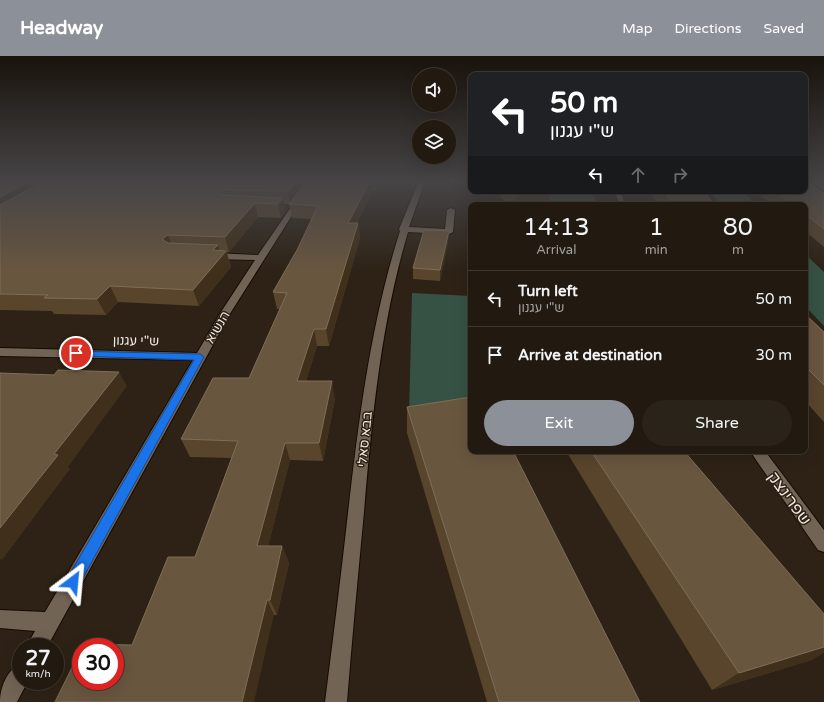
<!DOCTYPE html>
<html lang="en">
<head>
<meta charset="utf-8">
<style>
  body { margin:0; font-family:"Varela Round","Noto Sans Hebrew",sans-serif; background:#2a2319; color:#f1f3f6; height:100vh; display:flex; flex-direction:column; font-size:15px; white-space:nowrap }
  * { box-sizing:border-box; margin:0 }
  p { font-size:13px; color:#a2a19f }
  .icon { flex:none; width:22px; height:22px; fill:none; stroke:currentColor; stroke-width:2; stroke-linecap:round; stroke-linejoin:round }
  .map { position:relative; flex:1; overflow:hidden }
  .details { position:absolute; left:468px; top:146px; width:340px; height:252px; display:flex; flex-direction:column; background:#221a10; border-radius:8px; box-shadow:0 4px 16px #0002,0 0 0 1px #3f3830 }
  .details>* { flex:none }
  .top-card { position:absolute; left:468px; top:16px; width:340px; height:122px; border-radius:8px; box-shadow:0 4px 16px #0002,0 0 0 1px #3f3830; background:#202124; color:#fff; overflow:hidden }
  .buttons { position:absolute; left:412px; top:12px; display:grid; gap:8px }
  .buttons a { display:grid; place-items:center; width:44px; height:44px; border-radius:50%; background:#221a10; box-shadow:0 4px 16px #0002,0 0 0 1px #3f3830; font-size:20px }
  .speed { position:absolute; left:12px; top:582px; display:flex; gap:8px; font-size:20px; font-weight:700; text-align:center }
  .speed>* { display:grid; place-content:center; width:52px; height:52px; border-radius:50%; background:#221a10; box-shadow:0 4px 16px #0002,0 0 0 1px #3f3830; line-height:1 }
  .speed small { font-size:10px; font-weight:400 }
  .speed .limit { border:6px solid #d22; background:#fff; color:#111 }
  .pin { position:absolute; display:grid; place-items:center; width:34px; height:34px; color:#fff; margin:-17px; border:2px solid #fff; border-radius:50%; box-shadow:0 1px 4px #0007 }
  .me { position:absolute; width:44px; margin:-22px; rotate:29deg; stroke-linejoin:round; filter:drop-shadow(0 0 3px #0008) }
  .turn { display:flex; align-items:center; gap:14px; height:84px; padding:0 16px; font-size:18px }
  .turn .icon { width:52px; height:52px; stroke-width:2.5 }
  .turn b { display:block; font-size:28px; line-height:34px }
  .lanes { display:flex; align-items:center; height:38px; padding:0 16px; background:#0003; justify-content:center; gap:20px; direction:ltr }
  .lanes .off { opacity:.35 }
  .eta { display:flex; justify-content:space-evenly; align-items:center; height:68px; text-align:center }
  .eta b { font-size:24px; font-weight:600; line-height:28px }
  .action { display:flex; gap:8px; margin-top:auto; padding:8px 16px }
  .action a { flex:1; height:46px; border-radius:24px; background:#8c9099; color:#fff; font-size:16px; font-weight:600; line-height:46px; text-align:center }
  .action a+a { background:#2a2319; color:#f1f3f6 }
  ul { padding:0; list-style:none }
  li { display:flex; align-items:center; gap:12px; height:56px; padding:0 16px; border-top:1px solid #3f3830 }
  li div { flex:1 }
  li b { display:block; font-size:15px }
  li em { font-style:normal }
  header { display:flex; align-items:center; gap:24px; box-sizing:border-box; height:56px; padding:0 20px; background:#8c9099; color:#fff }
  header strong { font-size:19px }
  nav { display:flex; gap:22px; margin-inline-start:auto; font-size:14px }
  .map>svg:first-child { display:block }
  .green { fill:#365244 }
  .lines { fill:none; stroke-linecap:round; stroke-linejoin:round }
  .minor-casing { stroke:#150b02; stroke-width:2 }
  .minor { fill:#716455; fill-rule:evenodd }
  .wall { fill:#59452c }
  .shaded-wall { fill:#402f1a }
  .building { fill:#69563f; stroke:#7e6e59 }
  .route { fill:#1a73e8; stroke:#114b97 }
  .labels { text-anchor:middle; stroke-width:3; stroke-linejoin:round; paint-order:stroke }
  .street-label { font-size:13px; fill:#f2ebe2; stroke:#2d2215 }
  .near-street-label { font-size:16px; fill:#f2ebe2; stroke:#2d2215 }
</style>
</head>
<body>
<header>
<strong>Headway</strong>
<nav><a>Map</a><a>Directions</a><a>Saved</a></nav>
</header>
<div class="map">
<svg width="824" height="646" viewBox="0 0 824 646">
  <rect width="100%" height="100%" fill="#2d2215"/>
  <g class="green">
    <path d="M535 135H592L597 149H549Z"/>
    <path d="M710 135H742L756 149H721Z"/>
    <path d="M805 198 824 216V270L805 250Z"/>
    <path d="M412 237 471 240V351L409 360Z"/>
  </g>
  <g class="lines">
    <defs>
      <g id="minor">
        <path d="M311 125H318L296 153 231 256 47 591H26L35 575 0 572V554L45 556 193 304 0 300V292L197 297 221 256 255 204 212 203 208 200 212 197 258 199 291 151Z"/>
        <path d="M419 125H425L409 171 445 173 447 154 451 152 455 154 453 176 449 178 408 176C381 267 372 362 364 456 358 519 352 583 347 646H325C333 583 341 520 348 457 359 361 371 266 400 175L399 173Z"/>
        <path d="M810 125H817L824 130V135Z"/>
        <path d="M615 135H621L625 149H619Z"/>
        <path d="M750 395H765L824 474V496L818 494Z"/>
        <path d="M21 608V625H28L17 646H0C0 632 7 613 21 608Z"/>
      </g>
    </defs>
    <use href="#minor" class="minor-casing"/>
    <use href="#minor" class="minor"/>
  </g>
  <g class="wall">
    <path d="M0 125H379L376 135 373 134 357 167H358L360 182 329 290H317L306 325 335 343 323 405 290 404 268 490H282L289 507 277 559H274L132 589 195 501 232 402 190 401 181 383 249 322 280 253H277L273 236 297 194 312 163 292 162 289 148H284L285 155 281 162 258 161 229 196H227L231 211 199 250 118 246 106 259 54 258 52 255 0 254Z"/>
    <path d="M495 135H550L548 149H508Z"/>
    <path d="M650 135H703L715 149H658Z"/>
    <path d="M755 135H805L824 137V191L805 175V149H773Z"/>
    <path d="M448 186 440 225 413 223V212Z"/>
    <path d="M805 258 824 276V366L805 345Z"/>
    <path d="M407 351 640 646H487L407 377Z"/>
    <path d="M566 395H684L812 604 712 634Z"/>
  </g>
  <g class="shaded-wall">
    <path d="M30 125H60L0 159V141Z"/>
    <path d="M296 125H309L290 148 288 135Z"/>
    <path d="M370 125H372L373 134 350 181 348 167Z"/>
    <path d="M375 125H379L376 135Z"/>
    <path d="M551 136 548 149H514L516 139Z"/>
    <path d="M283 142 285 155 281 162 278 148Z"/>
    <path d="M255 147 258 161 229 196 225 181Z"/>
    <path d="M358 167 360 182 329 290 326 273Z"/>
    <path d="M449 175 448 186 440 225V214Z"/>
    <path d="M168 179 174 194 163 184V182Z"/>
    <path d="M218 189 221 201 226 195 231 211 199 250 193 234 213 194Z"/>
    <path d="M110 230 118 246 106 259 97 243Z"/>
    <path d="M314 273 317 290 301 342 297 325Z"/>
    <path d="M119 316 127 330 68 411 70 413 2 504 0 503V472L54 398Z"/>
    <path d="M332 325 335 343 323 405 319 387Z"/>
    <path d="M285 387 290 404 264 507 257 490Z"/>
    <path d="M282 490 289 507 277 559 270 544Z"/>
    <path d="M267 544 274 559 254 646H242Z"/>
    <path d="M824 591V597L812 604 712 634 739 617Z"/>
  </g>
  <g class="building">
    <path d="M0 125H30L0 141Z"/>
    <path d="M45 125H296L288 135 219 134V137L222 139 283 142 278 148 255 147 225 181 168 179 163 182V184L168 187 218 189 213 194 226 195 193 234 110 230 97 243 44 242 48 239 0 238V149Z"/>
    <path d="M307 125H370L348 167H358L326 273H314L297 325H332L319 387H285L257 490H282L270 544H267L242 646H55L81 593V625H115V591H82L83 588 132 589 168 501H195L238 385 181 383 213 322H249L287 237 273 236 297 194 318 150 289 148Z"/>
    <path d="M805 125H806L824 137V173L805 158V149H793L774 135H805Z"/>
    <path d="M512 135H550L551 136 516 139Z"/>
    <path d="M664 135H703L715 149H673Z"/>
    <path d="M424 174 449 175 440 214 413 212Z"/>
    <path d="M805 258 824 276V329L805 310Z"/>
    <path d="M58 314 119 316 54 398 58 399 0 472V317L54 319Z"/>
    <path d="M471 341V395H513L640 646H499L407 351Z"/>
    <path d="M591 395H684L824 558V591L739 617Z"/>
  </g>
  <linearGradient id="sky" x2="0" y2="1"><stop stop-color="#19130c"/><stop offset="0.58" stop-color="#464446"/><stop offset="1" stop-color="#464446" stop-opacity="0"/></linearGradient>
  <rect width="824" height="216" fill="url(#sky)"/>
  <path class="route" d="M73 295 200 298 204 301 78 531 73 533 68 531 66 526 68 521 194 304 76 300 72 297Z"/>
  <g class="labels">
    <g class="street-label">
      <text transform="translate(217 271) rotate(-60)" y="5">הנשיא</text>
      <text transform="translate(136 284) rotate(1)" y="5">ש"י עגנון</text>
      <text transform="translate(364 383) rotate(-84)" y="5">בבא סאלי</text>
    </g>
    <g class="near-street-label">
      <text transform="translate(790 442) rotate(54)" y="6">שפרינצק</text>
    </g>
  </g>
</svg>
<div class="buttons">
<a><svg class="icon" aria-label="sound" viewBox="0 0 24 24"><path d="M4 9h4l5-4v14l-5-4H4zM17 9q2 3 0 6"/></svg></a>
<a><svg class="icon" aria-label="layers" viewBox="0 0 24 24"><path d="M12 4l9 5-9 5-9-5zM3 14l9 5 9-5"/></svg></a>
</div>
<div class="speed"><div>27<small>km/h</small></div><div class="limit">30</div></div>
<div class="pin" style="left:76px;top:297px;background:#d93025"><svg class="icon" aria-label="arrive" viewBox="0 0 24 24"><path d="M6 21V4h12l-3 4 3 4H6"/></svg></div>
<svg class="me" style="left:73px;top:526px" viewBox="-20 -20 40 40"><path d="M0-17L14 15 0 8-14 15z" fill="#1a73e8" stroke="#fff" stroke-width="4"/></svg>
<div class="top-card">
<div class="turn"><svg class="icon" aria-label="left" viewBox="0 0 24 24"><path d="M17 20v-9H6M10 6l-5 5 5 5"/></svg><div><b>50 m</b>ש&quot;י עגנון</div></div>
<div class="lanes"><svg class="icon" aria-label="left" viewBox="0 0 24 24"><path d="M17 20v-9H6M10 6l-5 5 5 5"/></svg><svg class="icon off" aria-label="ahead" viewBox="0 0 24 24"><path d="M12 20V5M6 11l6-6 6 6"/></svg><svg class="icon off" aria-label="right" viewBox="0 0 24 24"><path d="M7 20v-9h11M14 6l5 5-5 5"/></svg></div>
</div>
<section class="details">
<div class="eta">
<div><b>14:13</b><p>Arrival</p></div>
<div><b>1</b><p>min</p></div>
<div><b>80</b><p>m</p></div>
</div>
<ul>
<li><svg class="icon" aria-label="left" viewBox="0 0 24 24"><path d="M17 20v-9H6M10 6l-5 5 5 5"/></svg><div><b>Turn left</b><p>ש&quot;י עגנון</p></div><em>50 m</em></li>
<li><svg class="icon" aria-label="arrive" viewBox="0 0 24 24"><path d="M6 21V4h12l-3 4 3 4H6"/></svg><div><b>Arrive at destination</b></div><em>30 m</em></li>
</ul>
<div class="action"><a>Exit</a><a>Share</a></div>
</section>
</div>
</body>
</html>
